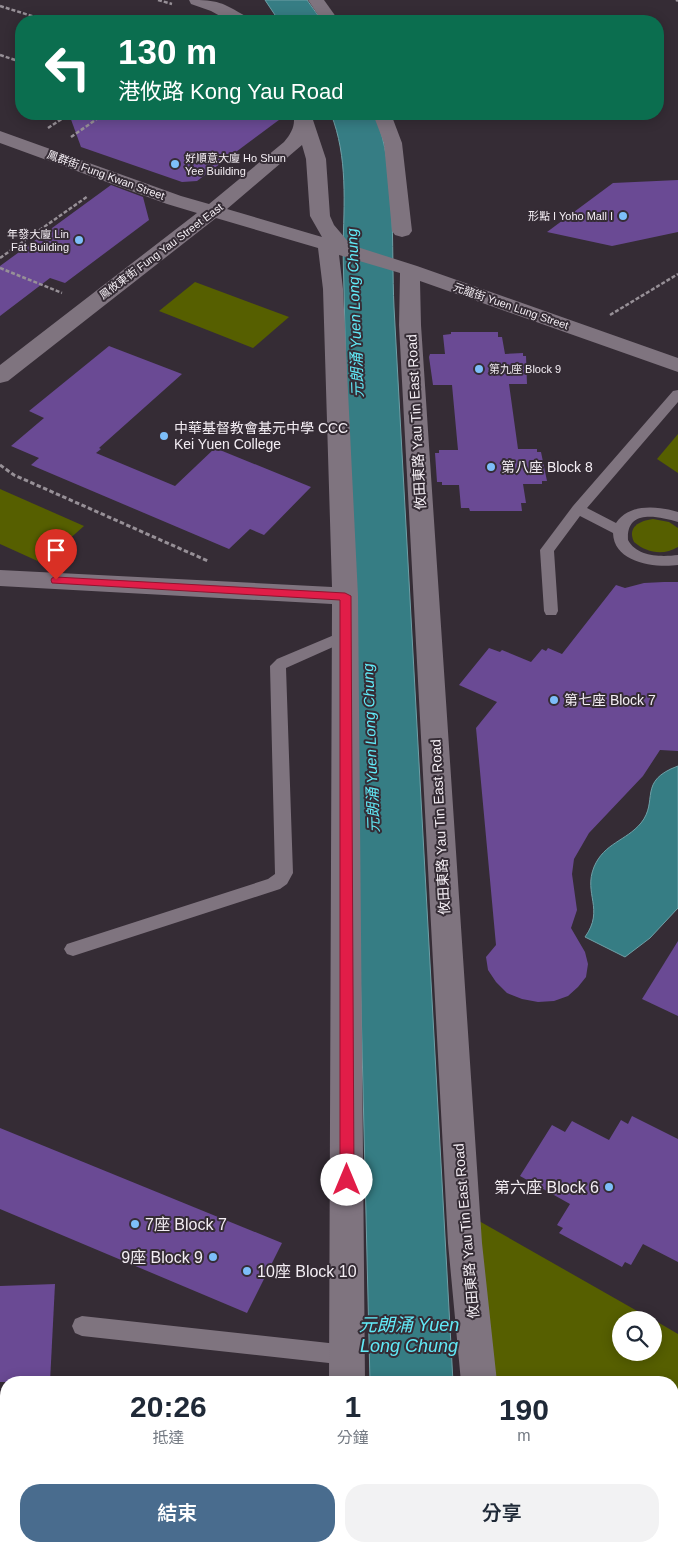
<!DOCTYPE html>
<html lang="zh-TW">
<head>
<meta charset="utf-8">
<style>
  body { margin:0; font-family:Helvetica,"Noto Sans TC",sans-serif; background:#f2f2f3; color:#1f2937; height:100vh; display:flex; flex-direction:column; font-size:19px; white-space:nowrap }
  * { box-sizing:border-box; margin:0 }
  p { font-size:16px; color:#747a83 }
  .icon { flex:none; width:28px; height:28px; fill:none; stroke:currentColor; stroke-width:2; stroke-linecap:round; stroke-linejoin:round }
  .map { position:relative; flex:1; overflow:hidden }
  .drawer { position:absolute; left:0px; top:1376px; width:679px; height:176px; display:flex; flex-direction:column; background:#fff; border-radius:20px 20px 0 0; box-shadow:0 2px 12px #0003 }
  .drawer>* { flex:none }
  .guide { position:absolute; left:15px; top:15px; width:649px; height:105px; border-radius:20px; box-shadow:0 2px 12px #0003; background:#0b6e4f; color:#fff; overflow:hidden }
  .controls { position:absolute; left:612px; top:1311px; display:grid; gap:10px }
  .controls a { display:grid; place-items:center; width:50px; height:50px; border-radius:50%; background:#fff; box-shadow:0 2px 12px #0003; font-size:25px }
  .pin { position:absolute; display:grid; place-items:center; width:42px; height:42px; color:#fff; margin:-51px -21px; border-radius:50% 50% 50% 0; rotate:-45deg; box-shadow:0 0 5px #0007 }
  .pin .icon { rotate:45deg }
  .me { position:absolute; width:55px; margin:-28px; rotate:0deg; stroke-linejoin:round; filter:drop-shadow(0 0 4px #0008) }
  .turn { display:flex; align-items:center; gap:18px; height:105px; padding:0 20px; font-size:22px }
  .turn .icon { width:65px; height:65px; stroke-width:2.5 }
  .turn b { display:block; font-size:35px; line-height:42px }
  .eta { display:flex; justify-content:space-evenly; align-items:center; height:85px; text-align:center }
  .eta b { font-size:30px; font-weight:600; line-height:35px }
  .action { display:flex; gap:10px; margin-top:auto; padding:10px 20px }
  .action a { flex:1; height:58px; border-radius:20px; background:#496c8e; color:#fff; font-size:20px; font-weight:600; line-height:58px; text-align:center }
  .action a+a { background:#f2f2f3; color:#1f2937 }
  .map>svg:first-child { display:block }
  .green { fill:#565f00 }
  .water { fill:#367d84; stroke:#6f9fa6 }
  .building { fill:#6a4a94 }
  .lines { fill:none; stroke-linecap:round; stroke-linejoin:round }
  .path-far1 { stroke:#979097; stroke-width:2.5; stroke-dasharray:4 2; stroke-linecap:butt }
  .path { stroke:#979097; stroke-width:3; stroke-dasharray:4.5 2.5; stroke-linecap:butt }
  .service { fill:#7f747f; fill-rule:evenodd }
  .minor { fill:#7f747f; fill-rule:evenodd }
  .route { fill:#e11d48; stroke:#92132f }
  .poi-dot { fill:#7dbef9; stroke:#352c35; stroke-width:2 }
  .labels { text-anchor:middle; stroke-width:4; stroke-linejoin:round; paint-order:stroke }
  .far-poi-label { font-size:11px; fill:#f4eef4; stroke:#352c35; text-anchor:start }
  .far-street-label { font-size:11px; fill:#f4eef4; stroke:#352c35 }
  .street-label { font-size:14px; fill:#f4eef4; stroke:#352c35 }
  .poi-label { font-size:14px; fill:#f4eef4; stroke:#352c35; text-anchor:start }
  .water-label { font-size:15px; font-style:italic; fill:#61eaf7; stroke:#352c35 }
  .near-poi-label { font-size:16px; fill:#f4eef4; stroke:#352c35; text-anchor:end }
  .near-water-label { font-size:18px; font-style:italic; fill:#61eaf7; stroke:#352c35 }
</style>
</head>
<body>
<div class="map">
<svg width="678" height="1552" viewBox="0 0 678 1552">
  <rect width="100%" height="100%" fill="#352c35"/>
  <g class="green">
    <path d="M195 282 289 317 253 348 159 311Z"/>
    <path d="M678 434V473L657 459Z"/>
    <path d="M0 489 84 526 42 563 0 544Z"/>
    <path d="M653 519 669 522 678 528V547C663 556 647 553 634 542 627 527 639 521 653 519Z"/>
    <path d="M472 1217 653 1320H621V1352H654V1320L678 1334V1552H573L565 1546H672V1382H496Z"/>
  </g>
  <g class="water">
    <path d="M265 0H307L322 21H279Z"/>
    <path d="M331 114H375C397 170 391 246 394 307L453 1382H370L343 249C344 204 348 157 331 114Z"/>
    <path d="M678 766V908L650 938 625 957 585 937C605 909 583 894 594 867 604 843 626 841 641 823 659 801 637 781 678 766Z"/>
    <rect x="374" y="1546" width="88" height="6"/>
  </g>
  <g class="building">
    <path d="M69 114H287L197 181 182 182 81 147Z"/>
    <path d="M678 180V232L612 246 547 232 613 183Z"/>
    <path d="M111 185 143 197 149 220 65 283 50 278 0 316V266Z"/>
    <path d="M451 332H498V337H502L505 354 523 353V356H526L527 384H509L518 449H537V452H541L547 481H542V484H523L526 503H521L522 511H470L469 508H461L459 485H442V482H437L435 453H439V450H458L452 385H433L429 357 430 354H445L443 335 451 334Z"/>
    <path d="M109 346 182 374 99 448 101 449 96 453 175 486 215 448 311 487 264 535 250 529 229 549 31 465 39 458 11 446 44 418 29 411Z"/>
    <path d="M664 582H678V751L660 750 643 776 589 833 574 859 572 874 577 910 571 928 585 952 588 964 586 977 578 987 568 996 554 1001 538 1002 522 999 507 993 496 982 488 970 486 957 496 945 476 728 497 702 459 685 489 648 500 652 502 650 531 662 542 649 546 651 548 648 562 654 616 585 625 588 644 583Z"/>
    <path d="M678 941V1016L642 999Z"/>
    <path d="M632 1116 678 1139V1262L643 1244 631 1265 625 1262 622 1267 559 1233 563 1228 557 1225 570 1204 520 1176 552 1125 565 1132 572 1121 609 1140 621 1120 628 1124Z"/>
    <path d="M0 1128 282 1243 247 1313 0 1209Z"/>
    <path d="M55 1284 50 1382H0V1286Z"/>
  </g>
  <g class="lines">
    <g class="path-far1">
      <path d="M158 0 172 4"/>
      <path d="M676 0 678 1"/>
      <path d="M0 6 48 21"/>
      <path d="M0 55 21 62"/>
      <path d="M48 128 69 114"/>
      <path d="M71 137 104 114"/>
      <path d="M0 258 88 196"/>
      <path d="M0 268 62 293"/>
      <path d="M610 315 678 274"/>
    </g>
    <path class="path" d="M0 465 14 475 208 561"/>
    <g class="service">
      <path d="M678 390V402L587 508 616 523C629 503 658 506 678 512V522C657 516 626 509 628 540 637 557 661 557 678 555V565C655 568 614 563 613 533L580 516 554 551 558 611 556 615H546L544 611 540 550 573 506 673 391Z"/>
      <path d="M346 630 351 631 354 635 351 639 286 668 293 873 287 884 280 889 73 956 67 954 64 949 67 944 268 879 275 874 270 666 277 659Z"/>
      <path d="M82 1316 347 1345 354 1348 357 1355 354 1362 347 1365 82 1336 75 1333 72 1326 75 1319Z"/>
    </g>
    <g class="minor">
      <path d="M189 0C219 0 221 2 247 17L250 21H229L211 11 191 4Z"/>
      <path d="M308 0H324L339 21H322Z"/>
      <path d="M293 114H311L326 159 330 216 334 225 351 245 417 266 678 358V372L420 281 421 325 482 1243 497 1382H461L448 1243 399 325 400 273 339 255 343 289 358 596 365 1382H329L332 604 0 586V570L332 587 323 289 318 248 216 218 8 381 0 383V365L197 213 167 204 0 143V131L181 196 209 204 284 142C292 133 296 124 293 114ZM302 145 306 159 310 216 322 237 227 209Z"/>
      <path d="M373 114H391L402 143 412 231 409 235 402 237 395 235 392 231 384 143Z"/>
      <rect x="329" y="1546" width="38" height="6"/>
      <path d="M477 1546H515L516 1552H478Z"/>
    </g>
  </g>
  <path class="route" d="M56 577 345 593 351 596 354 1180 352 1185 347 1186 342 1185 340 1180V600L52 583 51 580 52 578Z"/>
  <g class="poi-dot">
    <circle cx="175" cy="164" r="5"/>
    <circle cx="623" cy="216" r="5"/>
    <circle cx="79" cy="240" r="5"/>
    <circle cx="479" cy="369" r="5"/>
    <circle cx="164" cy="436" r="5"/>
    <circle cx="491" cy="467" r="5"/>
    <circle cx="554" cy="700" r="5"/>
    <circle cx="609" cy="1187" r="5"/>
    <circle cx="135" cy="1224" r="5"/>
    <circle cx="213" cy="1257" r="5"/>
    <circle cx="247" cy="1271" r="5"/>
  </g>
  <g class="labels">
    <g class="far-poi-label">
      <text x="185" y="162">好順意大廈 Ho Shun<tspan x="185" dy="13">Yee Building</tspan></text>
      <text x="613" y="220" text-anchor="end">形點 I Yoho Mall I</text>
      <text x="69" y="238" text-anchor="end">年發大廈 Lin<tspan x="69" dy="13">Fat Building</tspan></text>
      <text x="489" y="373">第九座 Block 9</text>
    </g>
    <g class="far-street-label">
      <text transform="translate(106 175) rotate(20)" y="4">鳳群街 Fung Kwan Street</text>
      <text transform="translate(161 251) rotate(-37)" y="4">鳳攸東街 Fung Yau Street East</text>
      <text transform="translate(511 306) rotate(19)" y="4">元龍街 Yuen Lung Street</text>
    </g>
    <g class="street-label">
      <text transform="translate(416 422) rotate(-93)" y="5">攸田東路 Yau Tin East Road</text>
      <text transform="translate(440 827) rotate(-93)" y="5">攸田東路 Yau Tin East Road</text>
      <text transform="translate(466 1231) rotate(-95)" y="5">攸田東路 Yau Tin East Road</text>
    </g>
    <g class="poi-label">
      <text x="174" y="433">中華基督教會基元中學 CCC<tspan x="174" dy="16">Kei Yuen College</tspan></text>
      <text x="501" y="472">第八座 Block 8</text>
      <text x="564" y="705">第七座 Block 7</text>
    </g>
    <g class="water-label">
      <text transform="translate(355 313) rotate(-92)" y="5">元朗涌 Yuen Long Chung</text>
      <text transform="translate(371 748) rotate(-92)" y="5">元朗涌 Yuen Long Chung</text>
    </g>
    <g class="near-poi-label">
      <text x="599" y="1193">第六座 Block 6</text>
      <text x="145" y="1230" text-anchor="start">7座 Block 7</text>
      <text x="203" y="1263">9座 Block 9</text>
      <text x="257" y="1277" text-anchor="start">10座 Block 10</text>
    </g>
    <g class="near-water-label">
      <text x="409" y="1331">元朗涌 Yuen<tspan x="409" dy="21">Long Chung</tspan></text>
    </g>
  </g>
</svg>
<div class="controls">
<a><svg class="icon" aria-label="search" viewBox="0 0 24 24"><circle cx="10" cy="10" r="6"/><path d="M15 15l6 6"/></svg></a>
</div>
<div class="pin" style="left:56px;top:580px;background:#d93025"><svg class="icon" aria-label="arrive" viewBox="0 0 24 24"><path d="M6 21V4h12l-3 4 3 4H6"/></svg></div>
<svg class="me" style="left:347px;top:1180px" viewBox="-20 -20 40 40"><circle r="19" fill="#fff"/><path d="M0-13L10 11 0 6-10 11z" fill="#e11d48"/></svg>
<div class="guide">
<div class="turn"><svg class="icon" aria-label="left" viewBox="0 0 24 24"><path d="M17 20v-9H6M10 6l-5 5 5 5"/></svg><div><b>130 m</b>港攸路 Kong Yau Road</div></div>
</div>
<section class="drawer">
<div class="eta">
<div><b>20:26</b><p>抵達</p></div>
<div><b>1</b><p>分鐘</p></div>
<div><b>190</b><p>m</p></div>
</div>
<div class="action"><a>結束</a><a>分享</a></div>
</section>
</div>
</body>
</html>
